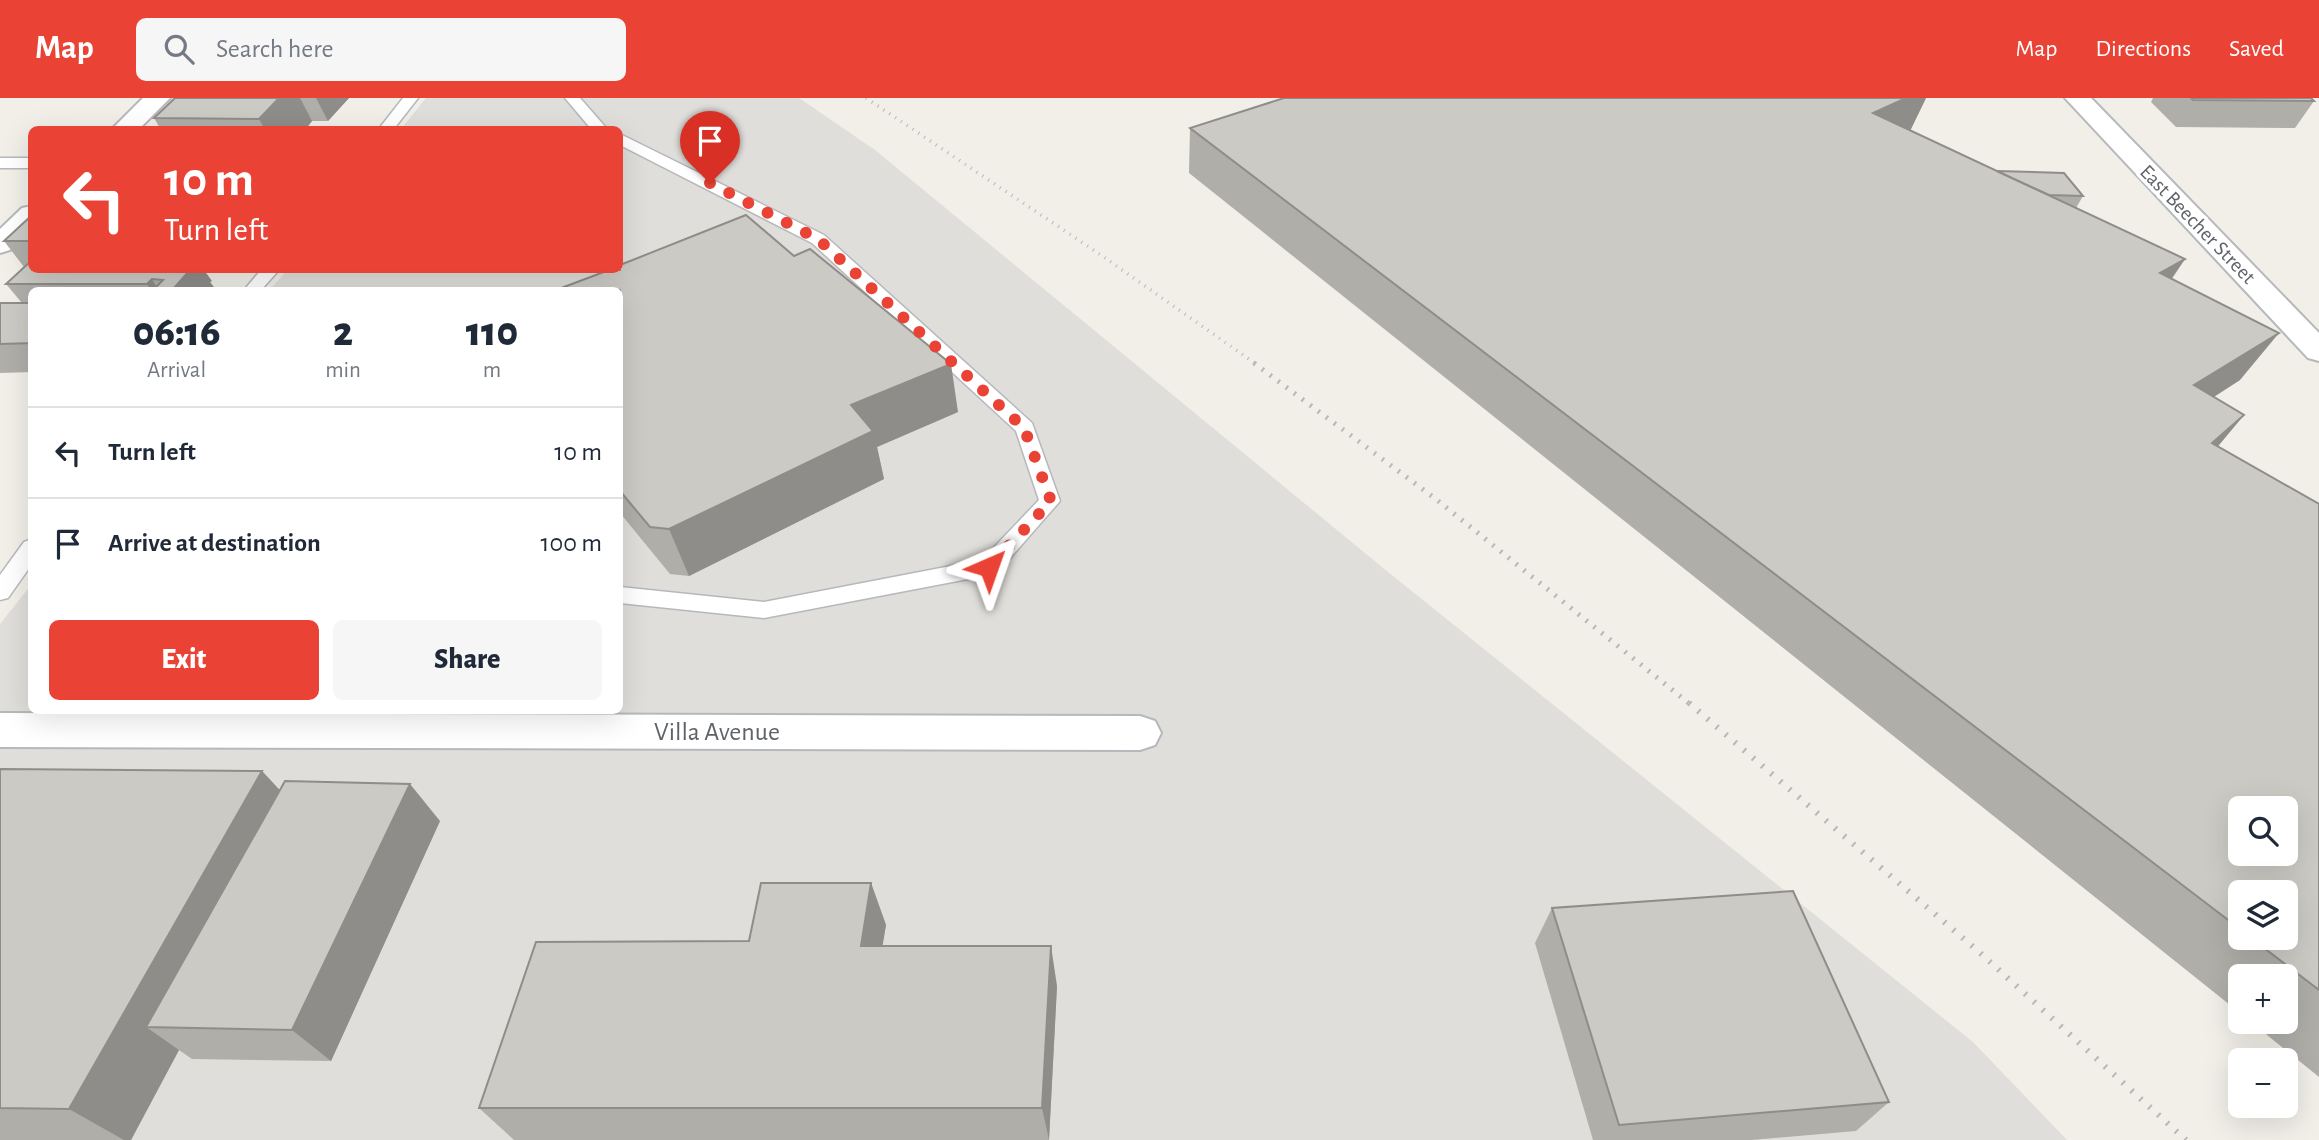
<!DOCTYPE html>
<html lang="en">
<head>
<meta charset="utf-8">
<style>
  body { margin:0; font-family:"Alegreya Sans",sans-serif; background:#f6f6f7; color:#1f2937; height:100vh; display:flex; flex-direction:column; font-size:26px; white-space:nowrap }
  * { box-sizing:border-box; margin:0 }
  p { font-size:23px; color:#747a83 }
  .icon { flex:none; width:38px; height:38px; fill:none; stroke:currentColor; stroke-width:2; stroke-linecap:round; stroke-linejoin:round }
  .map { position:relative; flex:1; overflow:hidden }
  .details { position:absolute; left:28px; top:189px; width:595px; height:427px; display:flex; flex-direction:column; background:#fff; border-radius:10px; box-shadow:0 7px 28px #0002 }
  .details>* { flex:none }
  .banner { position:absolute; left:28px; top:28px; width:595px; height:147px; border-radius:10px; box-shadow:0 7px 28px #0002; background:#ea4335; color:#fff; overflow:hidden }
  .fabs { position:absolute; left:2228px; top:698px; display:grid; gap:14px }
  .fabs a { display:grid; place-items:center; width:70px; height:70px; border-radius:10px; background:#fff; box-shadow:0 7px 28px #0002; font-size:35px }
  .pin { position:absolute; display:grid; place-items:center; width:60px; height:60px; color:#fff; margin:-72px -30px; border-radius:50% 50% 50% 0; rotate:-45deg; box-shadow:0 0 7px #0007 }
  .pin .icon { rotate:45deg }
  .me { position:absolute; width:77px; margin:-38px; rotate:43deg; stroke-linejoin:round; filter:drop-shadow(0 0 5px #0008) }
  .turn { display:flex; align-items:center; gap:24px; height:147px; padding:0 21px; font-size:32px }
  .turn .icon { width:91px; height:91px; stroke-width:2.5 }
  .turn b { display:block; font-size:49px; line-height:60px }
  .eta { display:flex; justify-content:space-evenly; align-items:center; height:119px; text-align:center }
  .eta b { font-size:42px; font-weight:800; line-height:49px }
  .action { display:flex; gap:14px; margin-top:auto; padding:14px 21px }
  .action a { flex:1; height:80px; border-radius:10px; background:#ea4335; color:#fff; font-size:28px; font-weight:800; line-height:80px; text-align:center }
  .action a+a { background:#f6f6f7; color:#1f2937 }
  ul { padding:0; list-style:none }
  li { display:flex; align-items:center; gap:21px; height:91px; padding:0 21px; border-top:2px solid #e0e1e3 }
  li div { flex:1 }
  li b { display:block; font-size:26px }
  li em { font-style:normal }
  header { display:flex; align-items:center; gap:42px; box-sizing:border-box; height:98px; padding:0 35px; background:#ea4335; color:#fff }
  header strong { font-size:33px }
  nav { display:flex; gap:38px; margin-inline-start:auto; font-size:24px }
  .search { width:490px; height:63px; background:#f6f6f7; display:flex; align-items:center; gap:18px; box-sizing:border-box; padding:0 24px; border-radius:10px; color:#747a83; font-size:26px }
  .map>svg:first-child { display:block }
  .industrial { fill:#e0deda }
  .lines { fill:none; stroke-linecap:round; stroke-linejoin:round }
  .service-casing { stroke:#b5b8bc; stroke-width:3 }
  .minor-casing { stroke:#b5b8bc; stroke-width:4 }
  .tertiary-casing { stroke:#b5b8bc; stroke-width:4 }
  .service { fill:#fff; fill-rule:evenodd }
  .minor { fill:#fff; fill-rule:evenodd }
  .tertiary { fill:#fff; fill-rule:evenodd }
  .rail-far2 { stroke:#b6b7b8; stroke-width:3.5; stroke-dasharray:1 6; stroke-linecap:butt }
  .rail-far1 { stroke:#b6b7b8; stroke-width:5; stroke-dasharray:2 8; stroke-linecap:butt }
  .rail { stroke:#b6b7b8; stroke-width:6; stroke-dasharray:2 10; stroke-linecap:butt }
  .wall { fill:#afaea9; fill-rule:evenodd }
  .shaded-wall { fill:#8f8d8a }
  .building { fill:#cccac5; stroke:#8f8d8a; stroke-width:2; fill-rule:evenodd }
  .route { stroke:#ea4335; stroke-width:12; stroke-dasharray:0 21.6 }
  .labels { text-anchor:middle; stroke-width:7; stroke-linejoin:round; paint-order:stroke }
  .far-street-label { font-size:21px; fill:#5f6368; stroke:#fff }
  .street-label { font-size:26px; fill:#5f6368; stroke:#fff }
</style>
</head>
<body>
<header>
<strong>Map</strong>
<div class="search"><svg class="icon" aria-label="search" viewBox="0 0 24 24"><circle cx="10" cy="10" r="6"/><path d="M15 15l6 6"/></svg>Search here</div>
<nav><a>Map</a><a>Directions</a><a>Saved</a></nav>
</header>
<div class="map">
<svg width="2319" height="1042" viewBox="0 0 2319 1042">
  <rect width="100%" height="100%" fill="#f1efe8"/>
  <path class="industrial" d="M426 0H799L875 52 1388 474 1973 944 2067 1042H0V526L31 487 32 612H620V192H270L287 172H620V32L401 31Z"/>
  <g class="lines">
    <defs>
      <g id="service">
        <path d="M403 0H418L393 32H378Z"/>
        <path d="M565 0H580L608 32H592Z"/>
        <path d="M620 36 824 137 1032 325 1060 403 997 475 989 477 764 520 620 505V489L764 504 982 462 1039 402 1016 333 812 145 620 47Z"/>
        <rect x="0" y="60" width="32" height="10"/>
        <path d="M261 172H279L261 192H244Z"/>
        <path d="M32 441V466L8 500 0 502V477L24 444Z"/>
      </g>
      <g id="minor">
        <path d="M2065 0H2091L2319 235V263L2308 260Z"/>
        <path d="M0 615 1140 618 1155 623 1161 635 1155 647 1140 652 0 649Z"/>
      </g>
      <g id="tertiary">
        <path d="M143 0H170L138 32H111Z"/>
        <path d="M32 108V132L10 152 0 155V131L22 110Z"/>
      </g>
    </defs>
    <use href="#service" class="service-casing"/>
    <use href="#minor" class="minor-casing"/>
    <use href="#tertiary" class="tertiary-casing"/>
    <use href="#service" class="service"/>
    <use href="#minor" class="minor"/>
    <use href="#tertiary" class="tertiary"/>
    <path class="rail-far2" d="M866 0 1098 155 1256 266"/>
    <path class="rail-far1" d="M1254 265 1437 402 1691 607"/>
    <path class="rail" d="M1689 605 1978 853 2186 1042"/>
  </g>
  <g class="wall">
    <path d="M175 0H349L328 23H312L305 32H161L154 20Z"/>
    <path d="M1926 0 1910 33 1997 73 2083 98 2076 110 2185 161 2172 181 2240 282 2214 299 2244 317 2218 348 2319 406V979L2251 924H2286V878H2240V915L1189 75 1190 30ZM2240 794 2286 840H2240Z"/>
    <path d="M2153 0H2311L2314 3 2295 30 2176 29 2151 4Z"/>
    <path d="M32 117V172L212 183 210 184 216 192H32V274L0 275V205H22L6 186 24 169 4 143Z"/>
    <path d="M620 192 958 314 877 349 884 381 689 478 670 476 620 415Z"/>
    <path d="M0 671 262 673 280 693 440 723 331 963 192 961 179 952 131 1042H0Z"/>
    <path d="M871 785 886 827 882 848 1057 888 1049 1042H514L479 1010 749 843Z"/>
    <path d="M1552 810 1889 1004 1856 1033 1751 1042H1593L1535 845Z"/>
  </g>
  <g class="shaded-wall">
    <path d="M279 0H300L312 23 305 32H265L259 21Z"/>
    <path d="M316 0H349L328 23Z"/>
    <path d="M1906 0H1926L1910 33 1873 15Z"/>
    <path d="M2185 161 2152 208 2160 175Z"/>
    <path d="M147 172H204L212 183 210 184 216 192H176L160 176Z"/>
    <path d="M152 181 157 190H155L157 192H151L147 186Z"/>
    <path d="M2279 235 2240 282 2157 335 2194 287Z"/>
    <path d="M951 266 958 314 877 349 884 381 689 478 669 431 851 307Z"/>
    <path d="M2244 317 2204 365 2212 345Z"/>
    <path d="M262 673 304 718 146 929 179 952 131 1042H124L69 1011Z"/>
    <path d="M410 686 440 723 331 963 292 932Z"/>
    <path d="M871 785 886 827 876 888 861 848Z"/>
    <path d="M1051 848 1057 888 1049 1042 1042 1010Z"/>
  </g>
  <g class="building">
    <path d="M175 0H279L259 21 154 20Z"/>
    <path d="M1284 0H1906L1873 15 2185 161 2160 175 2279 235 2194 287 2244 317 2212 345 2319 406V892L2251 840H2286V794H2240V831L1190 30ZM2240 710H2286V756H2240Z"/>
    <path d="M2191 0H2311L2314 3 2193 2Z"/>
    <path d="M1997 73 2064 75 2083 98 2049 97Z"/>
    <path d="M32 117V143H4Z"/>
    <path d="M746 117 794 158 810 151 951 266 851 307 873 333 669 431 650 429 620 393V192H556L609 172H620V167Z"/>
    <path d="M32 162V172H161L159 174H170L172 172H190L174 190H155L163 182 152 181 147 186H6Z"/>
    <path d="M0 205H32V245L0 246Z"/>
    <path d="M0 671 262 673 69 1011 0 1010Z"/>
    <path d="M285 683 410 686 292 932 146 929Z"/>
    <path d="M761 785H871L861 848H1051L1042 1010H479L536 844 749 843Z"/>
    <path d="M1793 793 1889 1004 1619 1027 1552 810Z"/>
  </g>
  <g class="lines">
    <path class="route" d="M710 85 818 141 1024 330 1051 403 989 469"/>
  </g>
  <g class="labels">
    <g class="far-street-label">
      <text transform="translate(2198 126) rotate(46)" y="7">East Beecher Street</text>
    </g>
    <g class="street-label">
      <text x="717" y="642">Villa Avenue</text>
    </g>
  </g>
</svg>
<div class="fabs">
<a><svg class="icon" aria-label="search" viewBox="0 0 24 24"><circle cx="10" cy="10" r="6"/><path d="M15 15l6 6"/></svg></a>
<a><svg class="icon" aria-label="layers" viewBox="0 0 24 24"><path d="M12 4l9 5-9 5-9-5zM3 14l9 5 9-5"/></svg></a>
<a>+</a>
<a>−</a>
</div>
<div class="pin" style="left:710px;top:85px;background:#d93025"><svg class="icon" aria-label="arrive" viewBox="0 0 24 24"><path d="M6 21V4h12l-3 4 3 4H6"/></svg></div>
<svg class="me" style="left:989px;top:469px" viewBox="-20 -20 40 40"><path d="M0-17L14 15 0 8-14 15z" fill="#ea4335" stroke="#fff" stroke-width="4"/></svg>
<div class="banner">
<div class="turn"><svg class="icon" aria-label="left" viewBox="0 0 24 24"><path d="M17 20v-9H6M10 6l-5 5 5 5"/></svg><div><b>10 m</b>Turn left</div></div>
</div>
<section class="details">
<div class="eta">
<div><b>06:16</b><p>Arrival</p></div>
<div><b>2</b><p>min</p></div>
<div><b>110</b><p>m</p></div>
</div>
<ul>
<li><svg class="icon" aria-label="left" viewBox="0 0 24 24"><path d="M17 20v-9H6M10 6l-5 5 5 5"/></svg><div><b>Turn left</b></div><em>10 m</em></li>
<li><svg class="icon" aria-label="arrive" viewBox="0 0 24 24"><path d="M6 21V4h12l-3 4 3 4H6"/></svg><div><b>Arrive at destination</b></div><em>100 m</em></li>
</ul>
<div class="action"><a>Exit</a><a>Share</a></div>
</section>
</div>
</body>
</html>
